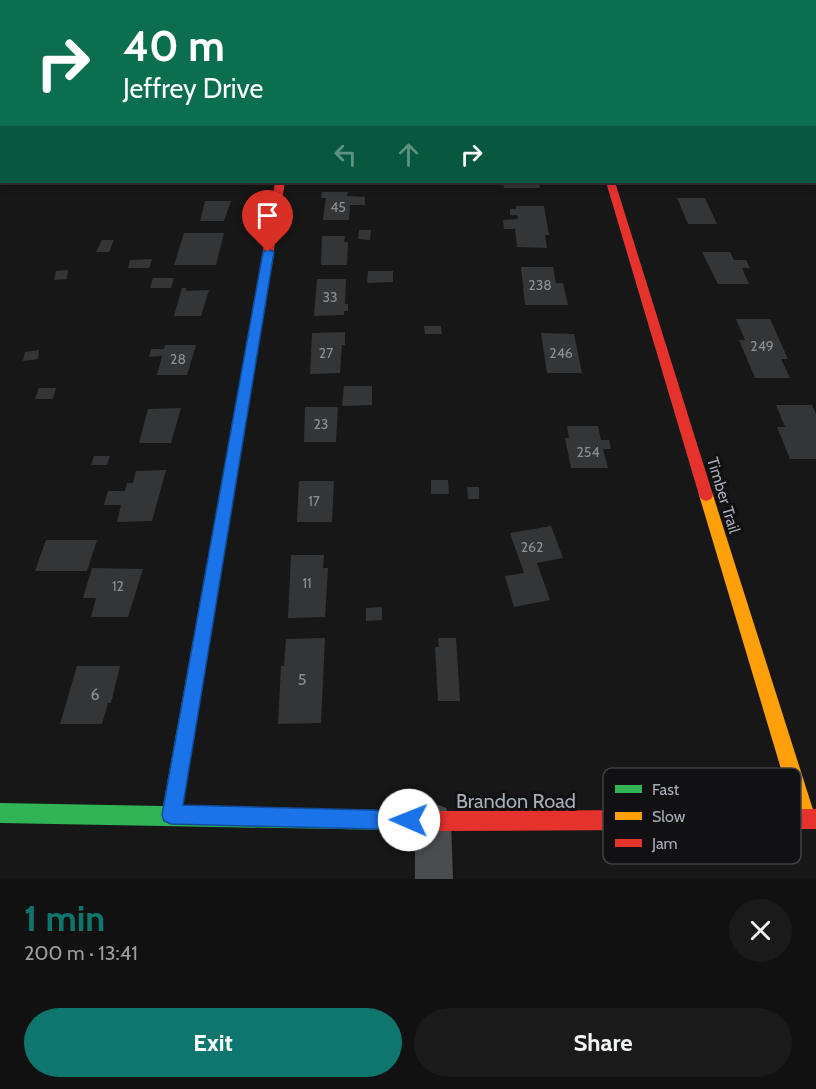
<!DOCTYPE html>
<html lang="en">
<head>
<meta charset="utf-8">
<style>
  body { margin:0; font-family:Cabin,sans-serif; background:#1a1a1a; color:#f1f3f6; height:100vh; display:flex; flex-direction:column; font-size:22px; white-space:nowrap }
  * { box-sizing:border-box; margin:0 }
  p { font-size:20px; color:#9c9d9f }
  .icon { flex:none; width:33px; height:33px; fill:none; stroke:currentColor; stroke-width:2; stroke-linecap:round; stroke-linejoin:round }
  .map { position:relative; height:879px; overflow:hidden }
  .sheet { display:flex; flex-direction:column; background:#111; flex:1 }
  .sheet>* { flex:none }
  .guide { position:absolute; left:0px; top:0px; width:816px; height:183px; box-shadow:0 3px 9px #0003,0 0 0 2px #303131; background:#0b6e4f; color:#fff; overflow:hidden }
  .pin { position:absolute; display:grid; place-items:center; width:51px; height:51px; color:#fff; margin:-62px -26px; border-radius:50% 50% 50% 0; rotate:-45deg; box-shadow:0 0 6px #0007 }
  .pin .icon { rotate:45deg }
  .me { position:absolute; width:66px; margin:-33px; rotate:271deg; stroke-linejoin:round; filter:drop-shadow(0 0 4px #0008) }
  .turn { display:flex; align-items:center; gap:21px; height:126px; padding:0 24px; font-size:27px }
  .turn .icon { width:78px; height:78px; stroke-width:2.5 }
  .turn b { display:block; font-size:42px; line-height:51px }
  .lanes { display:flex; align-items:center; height:57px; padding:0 24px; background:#0003; justify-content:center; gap:30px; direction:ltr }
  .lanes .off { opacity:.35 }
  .round { display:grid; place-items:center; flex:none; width:63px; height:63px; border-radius:32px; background:#1a1a1a }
  .overview { display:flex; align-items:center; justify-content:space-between; height:102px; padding:0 24px }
  h1 { font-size:36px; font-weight:800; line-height:45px; color:#0f766e }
  .button { display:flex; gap:12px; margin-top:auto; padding:12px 24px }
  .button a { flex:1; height:69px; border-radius:36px; background:#0f766e; color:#fff; font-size:24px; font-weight:800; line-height:69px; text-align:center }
  .button a+a { background:#1a1a1a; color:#f1f3f6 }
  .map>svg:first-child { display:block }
  .building { fill:#343537 }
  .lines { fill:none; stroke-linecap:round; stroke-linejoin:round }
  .street { fill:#4b4c50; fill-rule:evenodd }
  .fast { fill:#30b455; fill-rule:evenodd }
  .slow { fill:#ff9f0a; fill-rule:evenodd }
  .jam { fill:#e5322d; fill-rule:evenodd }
  .route { fill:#1a73e8; stroke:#114b97; stroke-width:1.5 }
  .labels { text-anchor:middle; stroke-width:6; stroke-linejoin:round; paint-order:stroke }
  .number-label { font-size:14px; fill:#8b9098 }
  .street-label { font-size:16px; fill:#a8aeb8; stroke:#111113 }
  .near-number-label { font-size:16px; fill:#8b9098 }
  .near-street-label { font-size:20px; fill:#a8aeb8; stroke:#111113 }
  .key { fill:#111113; stroke:#3e4045; stroke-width:1.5 }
  .key-label { font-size:16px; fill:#a8aeb8 }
</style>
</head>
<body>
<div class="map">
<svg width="816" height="879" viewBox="0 0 816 879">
  <rect width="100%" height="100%" fill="#171717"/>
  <g class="building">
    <path d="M503 182H539L540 188H504Z"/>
    <path d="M322 192H348L347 196 365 197V205H350L349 220H323L326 198H321Z"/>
    <path d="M677 198H705L717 224H688Z"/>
    <path d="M205 201H231L224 221H200Z"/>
    <path d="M516 206H544L549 235H545L547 248 517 247 515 229H504L503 220 518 219 517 215H510V209H516Z"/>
    <path d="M359 230H371L370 240 358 239Z"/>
    <path d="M184 233H224L216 265H174Z"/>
    <path d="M322 236H345L344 242H348L347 265H321Z"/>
    <path d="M102 240H114L109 252H96Z"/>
    <path d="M702 252H730L734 260H746L750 268H742L749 284H718Z"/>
    <path d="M152 259 149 268H128L130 260Z"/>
    <path d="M521 267H553L556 283H563L568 305H525Z"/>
    <path d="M68 270 67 279 54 280 56 271Z"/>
    <path d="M368 271H393V282L367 283Z"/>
    <path d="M153 278H174L171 288H150Z"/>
    <path d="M317 279H346L345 304H348V311H344V315L314 316Z"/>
    <path d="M182 288H186V291L209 290 201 316H174Z"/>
    <path d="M736 319H770L788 359H781L790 378H755L739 340H745Z"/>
    <path d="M424 326H441L442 334H425Z"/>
    <path d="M345 332V345H342L340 373 310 374 312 333Z"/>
    <path d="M541 333 574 334 582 373H547Z"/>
    <path d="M165 345H196L187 375H157L162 356 149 357 151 349H164Z"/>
    <path d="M39 350 38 359 23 361 25 352Z"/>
    <path d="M344 386H372V405L342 406Z"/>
    <path d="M39 388H56L53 399H35Z"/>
    <path d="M776 405H812L816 414V459H790L777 427H785Z"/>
    <path d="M305 407H338L336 442H304Z"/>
    <path d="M181 408 171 443H139L148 409Z"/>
    <path d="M567 426H598L601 440H609L611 449H603L608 468H571L565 438H569Z"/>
    <path d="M94 456H110L107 465H91Z"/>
    <path d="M166 470 152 521 117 522 121 505H104L108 491H125L127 483H133L136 471Z"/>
    <path d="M431 480H448L449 494H431Z"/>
    <path d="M299 481H334L332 522H297Z"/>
    <path d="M467 487H479V499H468Z"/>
    <path d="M551 526 563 558 537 563 550 600 514 607 505 576 524 573 510 533Z"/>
    <path d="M46 540H97L87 571H35Z"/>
    <path d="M291 555H324L323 568H328L325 617 288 618Z"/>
    <path d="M92 568 143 569 128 617H91L96 598H83Z"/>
    <path d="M382 607V620L366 621V608Z"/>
    <path d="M325 638 321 723 278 724 281 666H284L286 639Z"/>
    <path d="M438 638H456L460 701H438L435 647H439Z"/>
    <path d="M77 666H120L111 703H108L102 724H60Z"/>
  </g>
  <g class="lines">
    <g class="street">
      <path d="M54 0H68L54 2Z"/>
      <path d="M546 0H560V2H547Z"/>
      <path d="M772 0H786L787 2H773Z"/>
      <rect x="814" y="39" width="2" height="10"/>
      <path d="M2 78V89L0 90V79Z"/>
      <path d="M433 803 446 808 451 821 453 879H415V821L420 808Z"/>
    </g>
    <path class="fast" d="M250 355 256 359 182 807 441 811 448 814 451 821 448 828 441 831 0 823V803L163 806 244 359Z"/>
    <path class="slow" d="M706 489 711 491 713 495 816 819 813 826 806 829 799 826 796 819 699 495 701 491Z"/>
    <g class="jam">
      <path d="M275 182H285L256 359 250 363 244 359Z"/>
      <path d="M606 182H615L713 495 711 499 706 501 701 499 699 495Z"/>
      <path d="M816 809V829L441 831 434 828 431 821 434 814 441 811Z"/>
    </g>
  </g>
  <path class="route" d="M268 249 274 252 183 805 409 811 416 813 419 820 416 827 409 830 171 824 164 821 162 815 263 252Z"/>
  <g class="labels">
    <g class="number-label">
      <text x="338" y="212">45</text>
      <text x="540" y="290">238</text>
      <text x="330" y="302">33</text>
      <text x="762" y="351">249</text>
      <text x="326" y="358">27</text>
      <text x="561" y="358">246</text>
      <text x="178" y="364">28</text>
      <text x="321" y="429">23</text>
      <text x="588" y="457">254</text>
      <text x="314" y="506">17</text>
      <text x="532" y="552">262</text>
      <text x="307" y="588">11</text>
      <text x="118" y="591">12</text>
    </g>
    <g class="street-label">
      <text transform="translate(724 495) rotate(73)" y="6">Timber Trail</text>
    </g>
    <g class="near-number-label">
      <text x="302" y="685">5</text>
      <text x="95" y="700">6</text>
    </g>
    <g class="near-street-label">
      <text x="516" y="808">Brandon Road</text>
    </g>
  </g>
  <rect x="603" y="768" width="198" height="96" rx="9" class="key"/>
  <rect x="615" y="785" width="27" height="8" fill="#30b455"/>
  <rect x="615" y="812" width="27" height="8" fill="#ff9f0a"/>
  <rect x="615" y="839" width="27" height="8" fill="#e5322d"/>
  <g class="key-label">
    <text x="652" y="795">Fast</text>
    <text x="652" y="822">Slow</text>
    <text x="652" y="849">Jam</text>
  </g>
</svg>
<div class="pin" style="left:268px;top:252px;background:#d93025"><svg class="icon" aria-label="arrive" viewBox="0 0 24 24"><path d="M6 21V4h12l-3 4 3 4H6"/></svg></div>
<svg class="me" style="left:409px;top:820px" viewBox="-20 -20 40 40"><circle r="19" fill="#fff"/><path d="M0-13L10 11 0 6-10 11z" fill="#1a73e8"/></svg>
<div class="guide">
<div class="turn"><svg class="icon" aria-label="right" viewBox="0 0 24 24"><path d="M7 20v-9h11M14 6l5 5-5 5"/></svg><div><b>40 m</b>Jeffrey Drive</div></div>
<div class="lanes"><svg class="icon off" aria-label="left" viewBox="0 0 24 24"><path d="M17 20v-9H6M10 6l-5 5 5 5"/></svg><svg class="icon off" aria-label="ahead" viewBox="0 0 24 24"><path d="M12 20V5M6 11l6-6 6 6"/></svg><svg class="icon" aria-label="right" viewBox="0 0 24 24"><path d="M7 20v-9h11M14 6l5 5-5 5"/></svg></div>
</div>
</div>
<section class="sheet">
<div class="overview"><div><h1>1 min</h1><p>200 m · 13:41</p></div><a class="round"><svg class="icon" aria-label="close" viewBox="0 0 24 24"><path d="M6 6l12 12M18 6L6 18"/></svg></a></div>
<div class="button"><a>Exit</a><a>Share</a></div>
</section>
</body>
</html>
